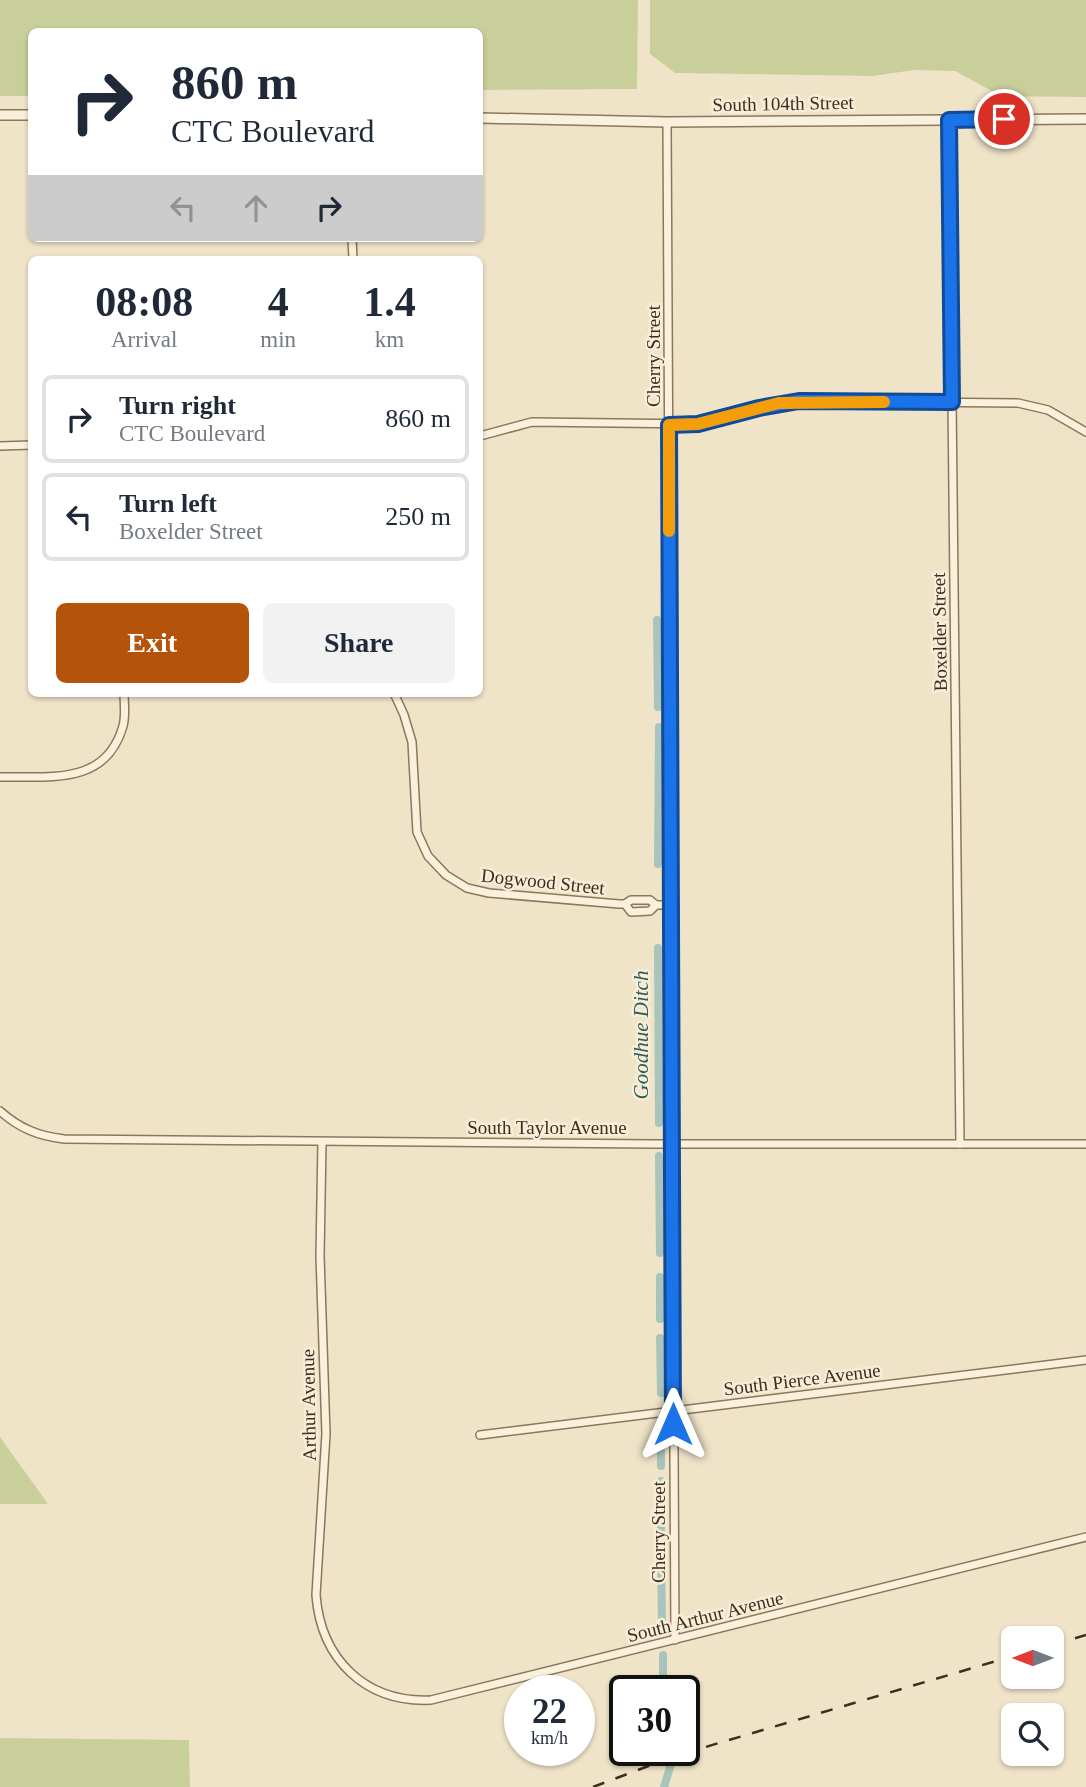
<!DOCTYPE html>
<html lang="en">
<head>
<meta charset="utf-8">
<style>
  body { margin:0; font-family:Georgia,serif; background:#f2f2f3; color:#1f2937; height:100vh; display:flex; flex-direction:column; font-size:26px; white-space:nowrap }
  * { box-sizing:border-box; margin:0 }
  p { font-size:23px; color:#747a83 }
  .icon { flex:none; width:38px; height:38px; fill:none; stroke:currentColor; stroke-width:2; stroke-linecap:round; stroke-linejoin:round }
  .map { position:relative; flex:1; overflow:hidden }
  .side { position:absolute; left:28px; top:256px; width:455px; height:441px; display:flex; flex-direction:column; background:#fff; border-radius:10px; box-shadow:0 2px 5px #0004 }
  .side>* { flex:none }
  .banner { position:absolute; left:28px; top:28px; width:455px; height:214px; border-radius:10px; box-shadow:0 2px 5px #0004; background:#fff; color:#1f2937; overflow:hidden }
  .needle { width:46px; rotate:270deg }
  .controls { position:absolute; left:1001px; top:1626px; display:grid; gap:14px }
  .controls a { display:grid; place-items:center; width:63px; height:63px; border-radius:10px; background:#fff; box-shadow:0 2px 5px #0004; font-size:35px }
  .speed { position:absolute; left:504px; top:1675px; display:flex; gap:14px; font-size:35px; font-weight:700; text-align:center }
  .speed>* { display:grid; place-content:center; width:91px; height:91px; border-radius:50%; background:#fff; box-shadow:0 2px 5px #0004; line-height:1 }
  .speed small { font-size:18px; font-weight:400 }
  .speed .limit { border:4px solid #111; border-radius:10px; background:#fff; color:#111 }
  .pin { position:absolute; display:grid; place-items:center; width:60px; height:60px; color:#fff; margin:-30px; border:4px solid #fff; border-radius:50%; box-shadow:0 2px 7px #0007 }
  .me { position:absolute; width:77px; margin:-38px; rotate:0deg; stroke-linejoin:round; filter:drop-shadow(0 0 5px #0008) }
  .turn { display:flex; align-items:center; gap:24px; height:147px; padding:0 28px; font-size:32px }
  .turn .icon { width:91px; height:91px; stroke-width:2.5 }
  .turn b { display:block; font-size:49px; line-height:60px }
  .lanes { display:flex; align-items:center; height:66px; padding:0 28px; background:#0003; justify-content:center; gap:35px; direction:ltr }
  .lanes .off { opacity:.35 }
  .eta { display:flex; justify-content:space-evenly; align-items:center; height:119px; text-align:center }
  .eta b { font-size:42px; font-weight:700; line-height:49px }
  .cta { display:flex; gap:14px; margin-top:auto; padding:14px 28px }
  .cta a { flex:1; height:80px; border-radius:10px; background:#b45309; color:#fff; font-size:28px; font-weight:700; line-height:80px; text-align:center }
  .cta a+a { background:#f2f2f3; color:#1f2937 }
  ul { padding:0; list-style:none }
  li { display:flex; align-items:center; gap:21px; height:88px; margin:0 14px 10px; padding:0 14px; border:4px solid #e0e1e3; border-radius:10px }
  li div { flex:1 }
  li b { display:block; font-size:26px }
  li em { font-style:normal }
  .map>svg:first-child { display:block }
  .green { fill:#c9cf9b }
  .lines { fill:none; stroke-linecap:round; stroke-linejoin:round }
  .canal { stroke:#a9c4bc; stroke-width:8 }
  .minor-casing { stroke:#8d765c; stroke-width:10 }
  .tertiary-casing { stroke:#8d765c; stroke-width:12 }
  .minor { stroke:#faf1dc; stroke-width:7 }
  .tertiary { stroke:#faf1dc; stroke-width:9 }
  .rail { stroke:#3d2e20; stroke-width:2.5; stroke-dasharray:12 12; stroke-linecap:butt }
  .route-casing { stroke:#114b97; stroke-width:18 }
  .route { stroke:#1a73e8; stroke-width:12 }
  .slow { stroke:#f59e0b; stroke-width:12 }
  .labels { text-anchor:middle; stroke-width:5; stroke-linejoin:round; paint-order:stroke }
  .street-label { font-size:19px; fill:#3d2e20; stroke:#f7eed8 }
  .water-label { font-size:21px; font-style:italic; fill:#2f5d5a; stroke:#f7eed8 }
</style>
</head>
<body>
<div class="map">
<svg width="1086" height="1787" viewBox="0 0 1086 1787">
  <rect width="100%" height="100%" fill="#f0e4c8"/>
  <g class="green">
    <path d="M0 0H638L637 89 480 90V32H32L31 96H0Z"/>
    <path d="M650 0H1086V97L1001 96 955 71 914 70 873 76 675 73 650 54Z"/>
    <path d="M0 1437 48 1504H0Z"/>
    <path d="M0 1738 189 1740 190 1787H0Z"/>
  </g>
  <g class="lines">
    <g class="canal">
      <path d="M657 620 658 707"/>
      <path d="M658 864 659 727"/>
      <path d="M658 948 659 1123"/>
      <path d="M659 1156 660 1253"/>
      <path d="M660 1277V1319"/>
      <path d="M660 1338 661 1393"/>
      <path d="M661 1425V1466"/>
      <path d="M661 1529V1481"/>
      <path d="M661 1546 662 1627"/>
      <path d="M663 1655V1690"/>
      <path d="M666 1750V1751"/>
      <path d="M664 1787 671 1764"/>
    </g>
    <defs>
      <g id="minor">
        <path d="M949 120 960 1144"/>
        <path d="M667 122 675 1640"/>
        <path d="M352 238 353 259"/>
        <path d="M480 436 532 422 698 424 759 408 798 401 1018 403 1048 410 1086 432"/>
        <path d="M0 446 32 445"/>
        <path d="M394 693 404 715 412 742 417 832 428 856 446 875 467 888 489 893 619 904H625L631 900H650L656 905H671"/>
        <path d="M0 777C50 776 106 786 123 726 126 716 124 703 124 693"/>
        <path d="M625 904 631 912 650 911 656 905"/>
        <path d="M0 1111C19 1128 38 1136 64 1139L653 1144H1086"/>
        <path d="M322 1142 320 1256 326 1434 316 1595C321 1659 365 1703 431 1700L1086 1537"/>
        <path d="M480 1435 1086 1360"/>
      </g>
      <g id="tertiary">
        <path d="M0 115H32"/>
        <path d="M480 118 667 122 1086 119"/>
      </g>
    </defs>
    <use href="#minor" class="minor-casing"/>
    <use href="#tertiary" class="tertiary-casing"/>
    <use href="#minor" class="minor"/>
    <use href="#tertiary" class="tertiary"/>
    <g class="rail">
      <path d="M1052 1645 1086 1635"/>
      <path d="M593 1787 675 1756 1013 1656"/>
    </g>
  </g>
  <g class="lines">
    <defs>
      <path id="route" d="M673 1424 669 425 698 424 759 408 799 401 952 402 949 120 1004 119"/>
    </defs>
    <use href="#route" class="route-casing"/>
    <use href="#route" class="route"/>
    <path class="slow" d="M669 531V425L698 424 779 403 884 402"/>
  </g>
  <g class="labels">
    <g class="street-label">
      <text transform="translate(783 103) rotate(-1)" y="7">South 104th Street</text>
      <text transform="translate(653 356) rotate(-90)" y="7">Cherry Street</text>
      <text transform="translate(939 632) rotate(-91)" y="7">Boxelder Street</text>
      <text transform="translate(543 881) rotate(6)" y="7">Dogwood Street</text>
      <text x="547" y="1134">South Taylor Avenue</text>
      <text transform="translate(802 1379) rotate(-7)" y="7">South Pierce Avenue</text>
      <text transform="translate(308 1405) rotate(-91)" y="7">Arthur Avenue</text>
      <text transform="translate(658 1532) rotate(-90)" y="7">Cherry Street</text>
      <text transform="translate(705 1616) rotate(-14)" y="7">South Arthur Avenue</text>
    </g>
    <g class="water-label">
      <text transform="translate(641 1035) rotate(-90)" y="7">Goodhue Ditch</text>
    </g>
  </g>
</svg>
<div class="controls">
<a><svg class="needle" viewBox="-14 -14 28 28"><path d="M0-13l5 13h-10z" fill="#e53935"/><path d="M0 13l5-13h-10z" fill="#747a83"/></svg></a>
<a><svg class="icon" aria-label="search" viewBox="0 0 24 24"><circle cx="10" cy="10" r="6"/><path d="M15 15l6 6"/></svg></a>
</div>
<div class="speed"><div>22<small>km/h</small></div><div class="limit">30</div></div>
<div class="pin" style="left:1004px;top:119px;background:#d93025"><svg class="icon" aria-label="arrive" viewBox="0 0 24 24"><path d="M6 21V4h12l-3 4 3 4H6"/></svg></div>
<svg class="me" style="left:673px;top:1424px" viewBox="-20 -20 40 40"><path d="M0-17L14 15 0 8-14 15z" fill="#1a73e8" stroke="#fff" stroke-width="4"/></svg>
<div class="banner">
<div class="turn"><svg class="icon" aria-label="right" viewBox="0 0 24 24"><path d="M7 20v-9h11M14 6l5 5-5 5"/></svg><div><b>860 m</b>CTC Boulevard</div></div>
<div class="lanes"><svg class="icon off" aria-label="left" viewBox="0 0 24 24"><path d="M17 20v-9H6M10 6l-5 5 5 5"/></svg><svg class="icon off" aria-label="ahead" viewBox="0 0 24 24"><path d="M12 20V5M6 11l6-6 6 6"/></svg><svg class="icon" aria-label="right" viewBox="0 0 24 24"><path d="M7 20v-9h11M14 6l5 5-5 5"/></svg></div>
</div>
<section class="side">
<div class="eta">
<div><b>08:08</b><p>Arrival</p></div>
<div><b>4</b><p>min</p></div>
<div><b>1.4</b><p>km</p></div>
</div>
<ul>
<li><svg class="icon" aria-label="right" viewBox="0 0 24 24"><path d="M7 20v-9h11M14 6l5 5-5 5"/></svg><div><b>Turn right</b><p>CTC Boulevard</p></div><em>860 m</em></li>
<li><svg class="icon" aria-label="left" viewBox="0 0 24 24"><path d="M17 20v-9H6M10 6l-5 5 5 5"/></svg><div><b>Turn left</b><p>Boxelder Street</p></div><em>250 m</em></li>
</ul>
<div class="cta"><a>Exit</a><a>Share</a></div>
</section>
</div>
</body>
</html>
